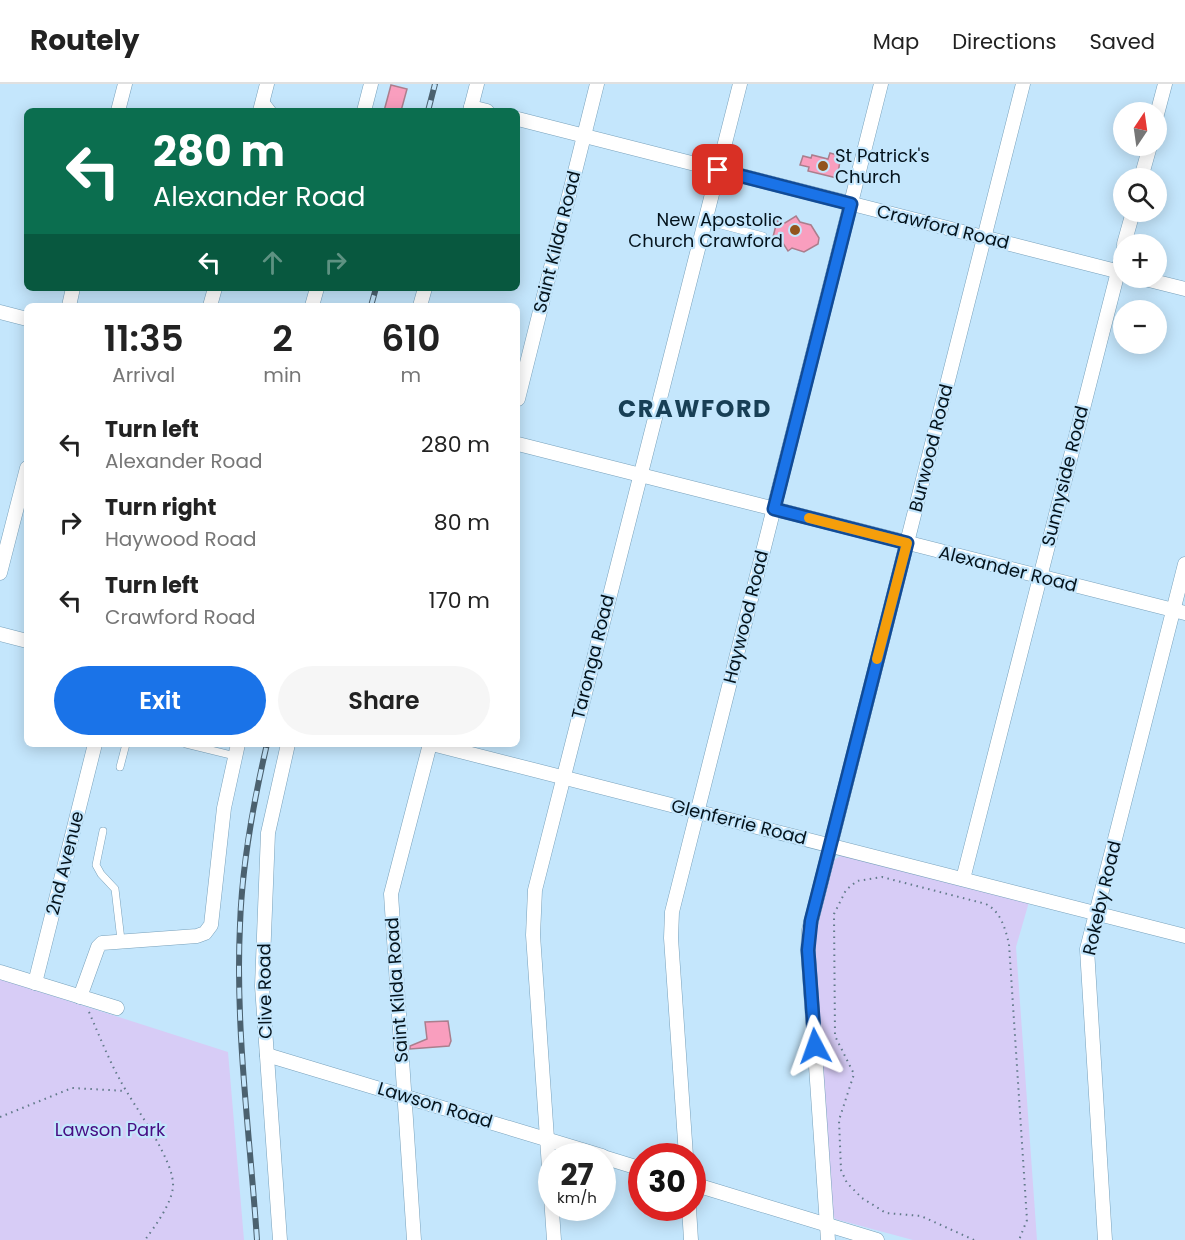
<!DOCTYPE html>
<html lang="en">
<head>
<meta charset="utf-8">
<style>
  body { margin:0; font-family:Poppins,sans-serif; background:#f6f6f6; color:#222; height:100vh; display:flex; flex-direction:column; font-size:22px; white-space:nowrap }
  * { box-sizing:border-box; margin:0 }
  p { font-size:20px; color:#767676 }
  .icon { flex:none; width:33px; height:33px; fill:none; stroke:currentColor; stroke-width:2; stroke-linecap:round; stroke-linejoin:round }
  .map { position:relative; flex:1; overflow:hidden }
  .sheet { position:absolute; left:24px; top:219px; width:496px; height:444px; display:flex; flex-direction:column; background:#fff; border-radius:9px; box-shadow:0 3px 15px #0003 }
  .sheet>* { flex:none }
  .banner { position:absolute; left:24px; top:24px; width:496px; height:183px; border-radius:9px; box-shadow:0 3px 15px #0003; background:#0b6e4f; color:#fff; overflow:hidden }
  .needle { width:39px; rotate:13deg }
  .controls { position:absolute; left:1113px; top:18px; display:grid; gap:12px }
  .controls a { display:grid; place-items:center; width:54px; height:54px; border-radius:50%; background:#fff; box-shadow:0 3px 15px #0003; font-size:30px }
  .speed { position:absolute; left:538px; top:1059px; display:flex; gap:12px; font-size:30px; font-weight:700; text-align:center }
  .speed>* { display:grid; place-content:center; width:78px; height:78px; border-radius:50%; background:#fff; box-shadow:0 3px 15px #0003; line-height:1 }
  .speed small { font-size:15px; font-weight:400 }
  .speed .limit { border:9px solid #d22; background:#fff; color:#111 }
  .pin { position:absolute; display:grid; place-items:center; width:51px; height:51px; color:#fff; margin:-26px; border-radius:12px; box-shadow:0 3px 9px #0006 }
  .me { position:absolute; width:66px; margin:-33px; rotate:356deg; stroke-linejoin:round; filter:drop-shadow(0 0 4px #0008) }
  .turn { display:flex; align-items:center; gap:21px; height:126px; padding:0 30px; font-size:27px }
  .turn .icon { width:78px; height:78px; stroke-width:2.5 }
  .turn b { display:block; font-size:42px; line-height:51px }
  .lanes { display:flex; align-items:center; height:57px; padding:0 30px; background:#0003; justify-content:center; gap:30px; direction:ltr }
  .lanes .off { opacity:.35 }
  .eta { display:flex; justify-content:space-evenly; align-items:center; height:102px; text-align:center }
  .eta b { font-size:36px; font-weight:600; line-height:42px }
  .action { display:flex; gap:12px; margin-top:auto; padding:12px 30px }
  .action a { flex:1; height:69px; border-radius:36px; background:#1a73e8; color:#fff; font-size:24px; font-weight:600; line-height:69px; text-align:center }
  .action a+a { background:#f6f6f6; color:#222 }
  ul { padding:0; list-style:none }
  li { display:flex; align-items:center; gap:18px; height:78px; padding:0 30px }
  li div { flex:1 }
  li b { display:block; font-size:22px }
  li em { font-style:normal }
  header { display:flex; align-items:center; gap:36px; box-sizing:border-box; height:84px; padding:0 30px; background:#fff; border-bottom:2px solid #e0e0e0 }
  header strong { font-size:28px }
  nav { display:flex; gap:33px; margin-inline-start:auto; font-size:21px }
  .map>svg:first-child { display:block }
  .green { fill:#d7ccf6 }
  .building { fill:#f99ebe; stroke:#ab7e8d; stroke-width:1.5 }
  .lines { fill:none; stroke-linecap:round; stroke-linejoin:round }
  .service-casing { stroke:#78a1bb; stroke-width:8 }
  .minor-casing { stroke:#78a1bb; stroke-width:15 }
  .path { stroke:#617a89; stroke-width:2; stroke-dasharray:1.5 4.5; stroke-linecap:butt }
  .service { stroke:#fff; stroke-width:7 }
  .minor { stroke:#fff; stroke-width:14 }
  .rail-casing { stroke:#4b616f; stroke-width:6 }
  .rail { stroke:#c4e6fc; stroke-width:4; stroke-dasharray:11; stroke-linecap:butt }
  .route-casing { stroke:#114b97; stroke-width:15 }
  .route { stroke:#1a73e8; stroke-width:10 }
  .slow { stroke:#f59e0b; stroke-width:10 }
  .poi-dot { fill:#93541c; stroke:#c4e6fc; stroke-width:2 }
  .labels { text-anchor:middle; stroke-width:4.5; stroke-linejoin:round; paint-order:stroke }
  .poi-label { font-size:18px; fill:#04131c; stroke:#c4e6fc; text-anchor:start }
  .street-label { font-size:18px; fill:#04131c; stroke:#c4e6fc }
  .park-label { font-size:18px; fill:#460c83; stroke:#c4e6fc }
  .district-label { font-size:24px; font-weight:bold; letter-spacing:1.5px; fill:#183f55; stroke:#c4e6fc }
</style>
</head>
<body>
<header>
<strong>Routely</strong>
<nav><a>Map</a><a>Directions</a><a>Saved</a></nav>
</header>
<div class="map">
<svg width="1185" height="1156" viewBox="0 0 1185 1156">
  <rect width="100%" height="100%" fill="#c4e6fc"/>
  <g class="green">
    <path d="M842 771 1029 818 1016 863 1037 1156H913L835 1135 833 1131 813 863 814 846 832 777Z"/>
    <path d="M0 895 228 968 244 1156H0Z"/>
  </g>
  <g class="building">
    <path d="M391 1 407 5 401 27H384Z"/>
    <path d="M830 69 841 72 837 94 808 87 809 83 800 81 803 72 811 74 812 71 828 75Z"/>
    <path d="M796 132 800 138 811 141 819 154 818 160 804 168 792 164 788 167 781 156 773 153 777 137 785 139Z"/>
    <path d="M448 937 451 957 449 962 410 965V962L427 955 425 938Z"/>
  </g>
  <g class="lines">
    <defs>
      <g id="service">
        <path d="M263 14 273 27"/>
        <path d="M706 137 763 152"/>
        <path d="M186 660 235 672"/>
        <path d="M120 683 126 660"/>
        <path d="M103 747 96 781 101 790 115 805 121 856"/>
      </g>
      <g id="minor">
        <path d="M471 23 487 27"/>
        <path d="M118 27 125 0"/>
        <path d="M260 27 267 0"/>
        <path d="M364 27 371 0"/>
        <path d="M470 27 477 0"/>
        <path d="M1156 34 1165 0"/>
        <path d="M518 35 1124 189"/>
        <path d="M1141 94 1150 62"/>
        <path d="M1124 160 1133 128"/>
        <path d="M1141 194 1185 205"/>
        <path d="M69 222 73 204"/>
        <path d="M210 222 215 204"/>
        <path d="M312 222 317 204"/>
        <path d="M420 222 425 204"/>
        <path d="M0 228 27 235"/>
        <path d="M518 315 597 0"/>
        <path d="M518 360 1185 529"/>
        <path d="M0 489 27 384"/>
        <path d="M0 550 27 557"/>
        <path d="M432 660 1185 852"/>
        <path d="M963 795 1124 164"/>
        <path d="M0 888 117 924"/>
        <path d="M35 899 95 660"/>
        <path d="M80 913 98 863 102 859 197 852 205 849 211 841 224 724 238 660"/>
        <path d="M267 971 602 1072"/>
        <path d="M686 1072 671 854 672 828 881 0"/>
        <path d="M603 1073 642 1085"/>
        <path d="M693 1100 877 1156"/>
        <path d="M689 1124 691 1156"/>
        <path d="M280 1156 262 902 268 749 288 660"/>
        <path d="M414 1156 391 810 430 660"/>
        <path d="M554 1156 533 851 535 806 740 0"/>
        <path d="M828 1156 808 866 809 846 1023 0"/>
        <path d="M1105 1156 1087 865 1185 480"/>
      </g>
    </defs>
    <use href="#service" class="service-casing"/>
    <use href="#minor" class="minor-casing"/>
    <g class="path">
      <path d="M89 928C99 951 108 974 120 996 133 1021 175 1076 173 1103 171 1121 155 1142 145 1156"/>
      <path d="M0 1033 72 1004 126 1007"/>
      <path d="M974 1156 921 1132 886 1129 862 1114 847 1099 841 1086 839 1036 854 990 835 952 834 830 846 806 857 797 882 793 986 820C1001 828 1005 844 1009 860L1027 1136 1019 1156"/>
    </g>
    <use href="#service" class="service"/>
    <use href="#minor" class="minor"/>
    <defs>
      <g id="rail">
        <path d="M428 27 435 0"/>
        <path d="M371 222 376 204"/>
        <path d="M257 1156C250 1052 235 945 240 841 242 779 253 720 267 660"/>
      </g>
    </defs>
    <use href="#rail" class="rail-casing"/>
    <use href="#rail" class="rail"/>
  </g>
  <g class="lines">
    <defs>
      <path id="route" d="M718 86 851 120 774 425 907 459 811 837 808 866 815 962"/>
    </defs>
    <use href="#route" class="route-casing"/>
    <use href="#route" class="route"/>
    <path class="slow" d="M809 434 907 459 877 575"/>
  </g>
  <g class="poi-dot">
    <circle cx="823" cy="82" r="6"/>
    <circle cx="795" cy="146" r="6"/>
  </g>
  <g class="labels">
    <g class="poi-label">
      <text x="835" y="78">St Patrick's<tspan x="835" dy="21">Church</tspan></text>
      <text x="783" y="142" text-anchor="end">New Apostolic<tspan x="783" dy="21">Church Crawford</tspan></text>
    </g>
    <g class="street-label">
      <text transform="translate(943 143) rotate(14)" y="6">Crawford Road</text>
      <text transform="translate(557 158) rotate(-76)" y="6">Saint Kilda Road</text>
      <text transform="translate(931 364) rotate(-76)" y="6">Burwood Road</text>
      <text transform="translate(1065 392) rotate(-76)" y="6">Sunnyside Road</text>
      <text transform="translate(1008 485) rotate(14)" y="6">Alexander Road</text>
      <text transform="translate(746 533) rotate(-76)" y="6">Haywood Road</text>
      <text transform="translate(593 573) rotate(-76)" y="6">Taronga Road</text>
      <text transform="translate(739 738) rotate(14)" y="6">Glenferrie Road</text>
      <text transform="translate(65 779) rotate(-76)" y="6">2nd Avenue</text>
      <text transform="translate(1102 814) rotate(-77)" y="6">Rokeby Road</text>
      <text transform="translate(397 906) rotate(-94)" y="6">Saint Kilda Road</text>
      <text transform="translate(265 907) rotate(-91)" y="6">Clive Road</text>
      <text transform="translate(435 1021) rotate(17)" y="6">Lawson Road</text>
    </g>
    <g class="park-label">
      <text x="110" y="1052">Lawson Park</text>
    </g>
    <g class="district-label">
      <text x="695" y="333">CRAWFORD</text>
    </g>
  </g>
</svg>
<div class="controls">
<a><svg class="needle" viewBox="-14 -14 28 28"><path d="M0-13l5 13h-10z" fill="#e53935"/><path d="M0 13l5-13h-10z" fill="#767676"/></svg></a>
<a><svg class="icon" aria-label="search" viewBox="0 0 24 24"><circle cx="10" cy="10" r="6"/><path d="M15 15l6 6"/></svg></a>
<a>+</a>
<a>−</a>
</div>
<div class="speed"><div>27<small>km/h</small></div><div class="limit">30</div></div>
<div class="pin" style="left:718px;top:86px;background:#d93025"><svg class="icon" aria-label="arrive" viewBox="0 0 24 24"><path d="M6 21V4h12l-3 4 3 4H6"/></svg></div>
<svg class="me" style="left:815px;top:962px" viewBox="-20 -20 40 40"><path d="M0-17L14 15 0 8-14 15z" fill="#1a73e8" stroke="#fff" stroke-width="4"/></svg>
<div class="banner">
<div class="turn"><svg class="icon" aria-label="left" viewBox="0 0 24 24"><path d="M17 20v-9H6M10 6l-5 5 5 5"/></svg><div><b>280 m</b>Alexander Road</div></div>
<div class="lanes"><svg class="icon" aria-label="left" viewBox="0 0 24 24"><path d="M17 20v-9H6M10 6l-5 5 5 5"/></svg><svg class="icon off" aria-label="ahead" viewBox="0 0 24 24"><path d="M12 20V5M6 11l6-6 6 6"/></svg><svg class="icon off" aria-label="right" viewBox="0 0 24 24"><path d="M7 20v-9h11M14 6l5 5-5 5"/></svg></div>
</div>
<section class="sheet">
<div class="eta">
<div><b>11:35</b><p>Arrival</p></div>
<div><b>2</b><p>min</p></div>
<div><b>610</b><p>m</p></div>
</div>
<ul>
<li><svg class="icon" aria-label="left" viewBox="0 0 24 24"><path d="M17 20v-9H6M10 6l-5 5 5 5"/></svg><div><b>Turn left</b><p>Alexander Road</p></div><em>280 m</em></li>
<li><svg class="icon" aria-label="right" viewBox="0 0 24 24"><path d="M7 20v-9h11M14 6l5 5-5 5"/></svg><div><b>Turn right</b><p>Haywood Road</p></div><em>80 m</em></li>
<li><svg class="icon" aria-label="left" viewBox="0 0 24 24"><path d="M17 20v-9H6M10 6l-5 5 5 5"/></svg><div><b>Turn left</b><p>Crawford Road</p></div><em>170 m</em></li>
</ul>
<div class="action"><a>Exit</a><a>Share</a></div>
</section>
</div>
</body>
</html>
